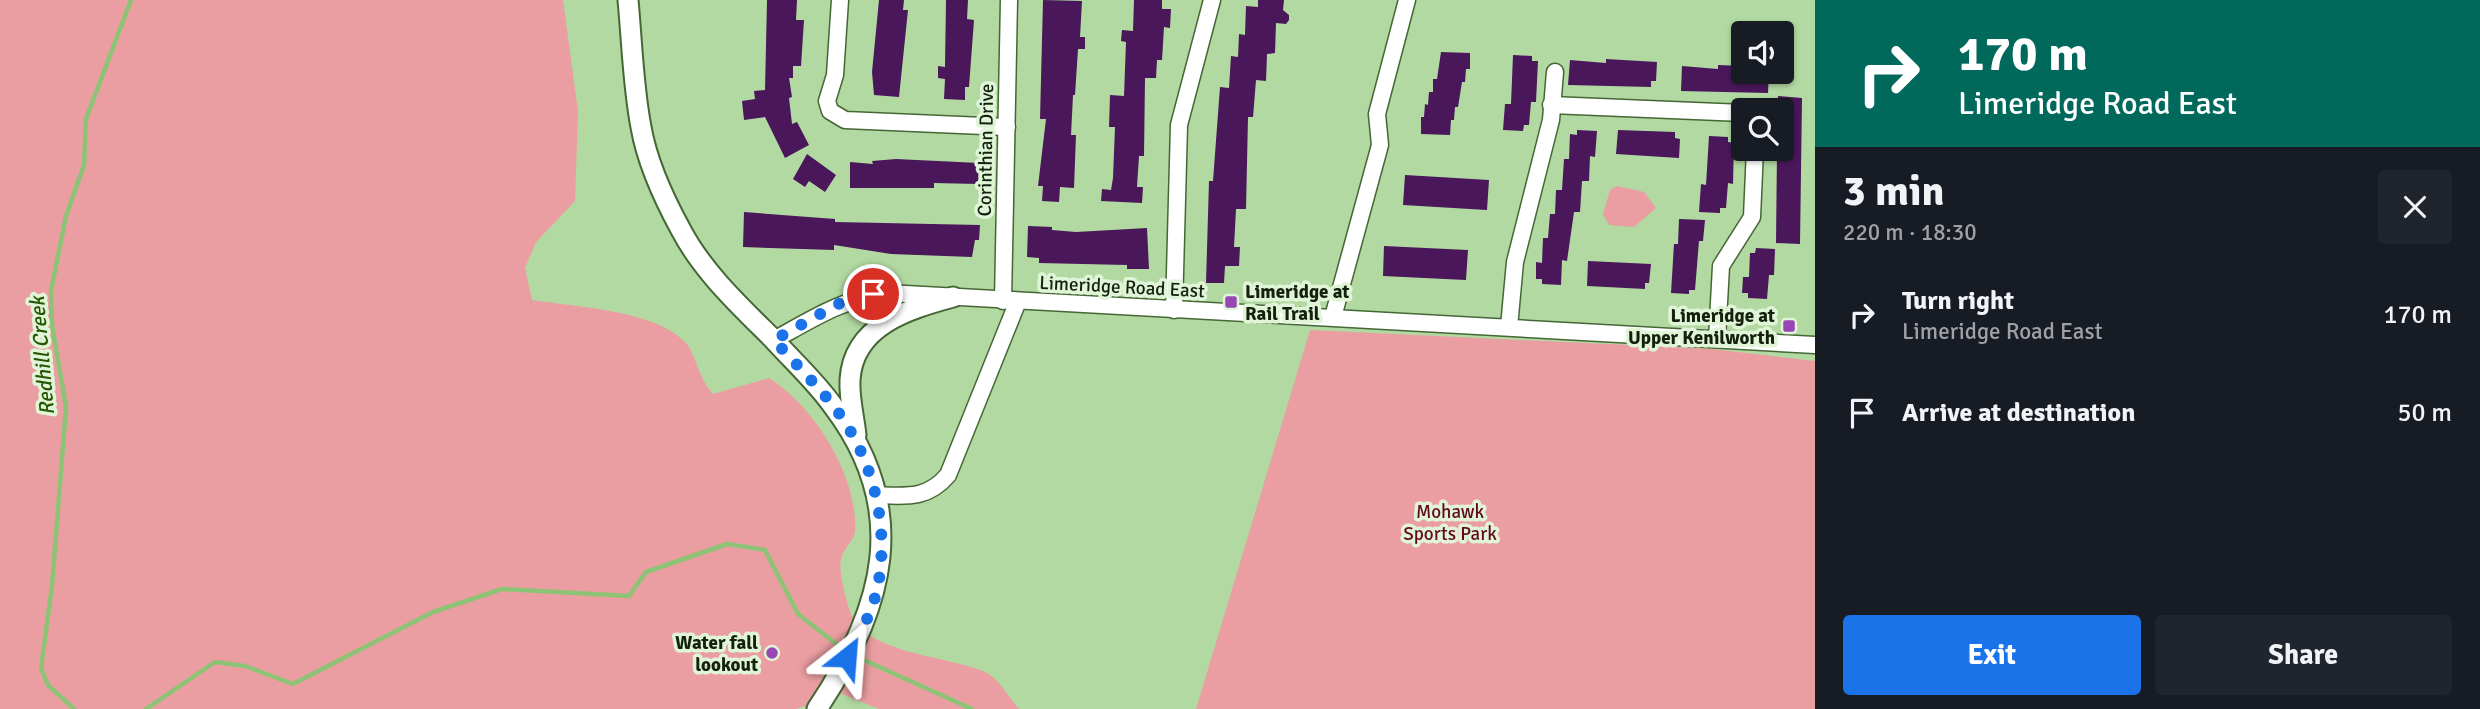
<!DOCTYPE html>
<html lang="en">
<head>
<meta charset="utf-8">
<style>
  body { margin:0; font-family:Signika,sans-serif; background:#20242c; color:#f1f3f6; height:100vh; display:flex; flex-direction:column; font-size:26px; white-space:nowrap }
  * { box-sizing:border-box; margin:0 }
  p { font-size:23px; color:#9ea1a6 }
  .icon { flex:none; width:38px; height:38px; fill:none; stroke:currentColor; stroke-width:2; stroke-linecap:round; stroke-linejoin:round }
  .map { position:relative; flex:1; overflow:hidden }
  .drawer { display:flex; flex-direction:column; background:#171b24; width:665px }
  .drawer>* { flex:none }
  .top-card { background:#00695c; color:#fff; overflow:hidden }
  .fabs { position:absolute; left:1731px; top:21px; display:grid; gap:14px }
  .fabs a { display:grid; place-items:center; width:63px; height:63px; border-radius:7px; background:#171b24; box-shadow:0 2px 5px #0004; font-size:35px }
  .pin { position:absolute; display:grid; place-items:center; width:60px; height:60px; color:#fff; margin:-30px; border:4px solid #fff; border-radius:50%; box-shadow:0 2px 7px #0007 }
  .me { position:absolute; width:77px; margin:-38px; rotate:28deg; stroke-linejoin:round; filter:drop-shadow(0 0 5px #0008) }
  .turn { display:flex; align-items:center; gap:24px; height:147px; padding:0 28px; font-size:32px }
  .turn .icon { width:91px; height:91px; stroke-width:2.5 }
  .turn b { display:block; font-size:49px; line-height:60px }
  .round { display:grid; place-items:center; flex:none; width:74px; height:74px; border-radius:7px; background:#20242c }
  .summary { display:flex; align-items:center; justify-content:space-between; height:119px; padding:0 28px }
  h1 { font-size:42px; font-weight:700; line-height:52px }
  .action { display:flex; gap:14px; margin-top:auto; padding:14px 28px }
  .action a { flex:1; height:80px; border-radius:7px; background:#1a73e8; color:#fff; font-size:28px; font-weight:700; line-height:80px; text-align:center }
  .action a+a { background:#20242c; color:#f1f3f6 }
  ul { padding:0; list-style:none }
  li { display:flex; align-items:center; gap:21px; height:98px; padding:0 28px }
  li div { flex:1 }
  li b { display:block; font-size:26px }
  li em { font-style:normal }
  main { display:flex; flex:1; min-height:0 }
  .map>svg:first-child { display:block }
  .green { fill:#eb9ea1 }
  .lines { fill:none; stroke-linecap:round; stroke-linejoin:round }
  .stream { stroke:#8dc375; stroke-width:4.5 }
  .building { fill:#49175a }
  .minor-casing { stroke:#456735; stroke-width:19 }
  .major-casing { stroke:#456735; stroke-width:23 }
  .minor { stroke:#fff; stroke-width:16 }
  .major { stroke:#fff; stroke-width:19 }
  .route { stroke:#1a73e8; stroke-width:12; stroke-dasharray:0 21.6 }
  .poi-dot { fill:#9946b5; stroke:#e0f4d8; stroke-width:2.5 }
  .labels { text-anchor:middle; stroke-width:7; stroke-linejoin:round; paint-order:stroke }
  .street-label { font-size:19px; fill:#13210d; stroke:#e0f4d8 }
  .poi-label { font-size:19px; font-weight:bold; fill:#13210d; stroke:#e0f4d8; text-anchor:end }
  .park-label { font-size:19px; fill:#640a1e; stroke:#e0f4d8 }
  .water-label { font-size:21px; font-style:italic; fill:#245500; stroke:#e0f4d8 }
</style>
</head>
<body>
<main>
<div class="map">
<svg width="1815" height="709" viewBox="0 0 1815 709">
  <rect width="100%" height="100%" fill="#b2d9a2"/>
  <g class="green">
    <path d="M0 0H563L578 111 575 201 536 242 525 268 532 300C575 307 656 310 686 343 696 354 697 376 713 394L769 378C814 406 858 476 855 531 854 541 843 549 841 559 838 570 847 606 852 616 873 656 949 655 987 673 999 679 1010 699 1019 709H879L842 694 796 709H0Z"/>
    <path d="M1617 186 1644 192 1656 208 1634 227 1609 225 1603 214 1610 190Z"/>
    <path d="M1310 330 1713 349 1815 361V709H1196Z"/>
  </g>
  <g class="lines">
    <g class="stream">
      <path d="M855 656 972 709"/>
      <path d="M74 709 48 685 41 668 52 586 66 407 52 325 51 291 66 216 84 165 86 119 131 0"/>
      <path d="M146 709 215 662 245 666 293 684 433 612 502 589 629 596 646 572 727 544 765 550 798 614 844 650"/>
    </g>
  </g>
  <g class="building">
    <path d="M767 0H797L796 20H804L801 66H793V78H789L792 97 789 98 792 124 797 122 809 145 785 158 765 117 744 120 742 101 755 99 754 91 765 90Z"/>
    <path d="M879 0H904L903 10H908L899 97 874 95 872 72Z"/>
    <path d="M946 0H968L967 19 974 20 969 87H965V100L944 99 945 79 938 78V66L945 67Z"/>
    <path d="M1043 0 1082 1 1080 37H1085V49H1078L1075 95H1073L1071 135H1076L1074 188 1060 187 1059 202 1042 201 1043 186H1038L1046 119H1040Z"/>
    <path d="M1134 0H1162V9H1171L1170 28 1164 27 1162 60H1157L1156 78H1145L1144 156H1139L1137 187H1143L1142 203 1101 201 1102 189 1111 190 1113 178 1115 127H1109L1110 95 1124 96 1126 42 1121 41 1122 30 1133 31Z"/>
    <path d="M1258 0H1284L1283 10 1289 15V20L1286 24 1276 23 1275 53 1267 54 1266 81 1256 80 1253 117H1248L1246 209H1236L1234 247H1240L1239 266H1225L1224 283H1206L1209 181H1213L1220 87 1229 88 1231 56 1238 57 1239 34 1245 35 1246 6 1258 7Z"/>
    <path d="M1441 52 1470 53V69H1466L1465 82H1462L1458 107H1455L1454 120H1451L1450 135 1421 134V117H1424L1425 104 1428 105 1429 92H1433V79H1437Z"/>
    <path d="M1513 55 1532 56V61H1538L1536 102H1531L1529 125H1524L1523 131 1503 130 1505 104H1511Z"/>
    <path d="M1606 59 1657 62 1656 81H1651V87L1568 85 1570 60 1606 63Z"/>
    <path d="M1718 65 1743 66V72H1769L1768 93 1681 91 1682 66 1718 69Z"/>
    <path d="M1778 96 1802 98 1800 244 1776 243 1777 150 1782 151V110H1777Z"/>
    <path d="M1577 130 1597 131 1595 157 1590 156 1589 181H1582L1580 212H1574L1567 261 1562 260 1561 285 1542 284V279H1536V262L1542 263 1543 238H1548L1550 214H1555L1556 190H1562L1564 159H1569L1570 134 1577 135Z"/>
    <path d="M1618 130 1675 132V138L1680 139 1679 158 1616 154Z"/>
    <path d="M1709 136 1728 137V142L1734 143 1733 184 1728 183 1726 208H1720V213L1699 212 1701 184 1706 185Z"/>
    <path d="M807 154 836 175 825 192 809 181 805 187 793 179Z"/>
    <path d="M896 159 979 163 978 184 934 183V188H850V162L873 164 872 161Z"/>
    <path d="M1405 175 1489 180 1487 210 1403 205Z"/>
    <path d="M744 212 835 219V222L980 225 979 240H975L972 257 891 254 834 245V250L743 247Z"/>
    <path d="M1679 219 1705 220 1703 241H1699L1695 290H1689V294L1671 293 1674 244H1678Z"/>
    <path d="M1028 226 1052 227V230L1076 232 1147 228 1149 269H1127V265L1039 263V258L1027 257Z"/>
    <path d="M1384 246 1468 250 1466 280 1383 276Z"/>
    <path d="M1756 248 1775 249 1774 275H1769L1767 299 1748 298V293H1742L1743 277H1749L1750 253H1755Z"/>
    <path d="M1588 261 1651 264 1649 283H1645V289L1587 286Z"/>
  </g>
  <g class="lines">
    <defs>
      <g id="minor">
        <path d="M840 0 835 75 827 101 830 111 845 120 1007 127"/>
        <path d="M1551 105 1743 113"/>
        <path d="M1003 301 1009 0"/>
        <path d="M1174 310 1179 125 1212 0"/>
        <path d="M1333 317 1380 145 1377 114 1407 0"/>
        <path d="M1509 327 1515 262 1551 120 1555 72"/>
        <path d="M1717 339 1721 266 1752 217 1755 149"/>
        <path d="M774 340C812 319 844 298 888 293L1815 345"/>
        <path d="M875 495C905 496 927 500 948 475L1018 301"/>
      </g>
      <g id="major">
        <path d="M628 0C632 42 633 86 641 127 647 162 664 199 681 230 703 272 740 306 773 339 793 361 816 382 833 406 912 510 884 609 817 709"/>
        <path d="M856 435C854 417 849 398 850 380 853 325 909 309 953 297"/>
      </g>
    </defs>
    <use href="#minor" class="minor-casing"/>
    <use href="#major" class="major-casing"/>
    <use href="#minor" class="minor"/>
    <use href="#major" class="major"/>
  </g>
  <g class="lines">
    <path class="route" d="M847 657C858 637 870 617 876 594 892 530 873 454 831 403 813 381 793 361 774 340L838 304 873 294"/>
  </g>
  <g class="poi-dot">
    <rect x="1224" y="295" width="14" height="14" rx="3.5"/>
    <rect x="1782" y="319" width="14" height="14" rx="3.5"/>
    <circle cx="772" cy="653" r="7"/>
  </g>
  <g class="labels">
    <g class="street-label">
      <text transform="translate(985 150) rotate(-89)" y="7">Corinthian Drive</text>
      <text transform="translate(1122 286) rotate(3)" y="7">Limeridge Road East</text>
    </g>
    <g class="poi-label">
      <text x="1245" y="298" text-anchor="start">Limeridge at<tspan x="1245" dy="22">Rail Trail</tspan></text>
      <text x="1775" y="322">Limeridge at<tspan x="1775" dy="22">Upper Kenilworth</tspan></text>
      <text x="758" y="649">Water fall<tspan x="758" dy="22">lookout</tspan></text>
    </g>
    <g class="park-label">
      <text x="1450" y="518">Mohawk<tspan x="1450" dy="22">Sports Park</tspan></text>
    </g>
    <g class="water-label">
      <text transform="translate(42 356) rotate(-95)" y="7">Redhill Creek</text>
    </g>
  </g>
</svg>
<div class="fabs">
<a><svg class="icon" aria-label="sound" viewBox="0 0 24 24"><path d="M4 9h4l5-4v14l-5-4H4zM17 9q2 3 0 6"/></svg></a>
<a><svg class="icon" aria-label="search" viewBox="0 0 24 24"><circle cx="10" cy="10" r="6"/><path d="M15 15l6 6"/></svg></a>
</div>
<div class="pin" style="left:873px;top:294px;background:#d93025"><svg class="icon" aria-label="arrive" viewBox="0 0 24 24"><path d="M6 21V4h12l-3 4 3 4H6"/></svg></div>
<svg class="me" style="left:847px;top:657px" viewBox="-20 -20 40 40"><path d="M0-17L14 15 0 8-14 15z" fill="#1a73e8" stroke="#fff" stroke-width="4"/></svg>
</div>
<section class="drawer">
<div class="top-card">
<div class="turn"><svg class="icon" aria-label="right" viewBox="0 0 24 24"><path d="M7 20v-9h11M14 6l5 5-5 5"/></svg><div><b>170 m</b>Limeridge Road East</div></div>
</div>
<div class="summary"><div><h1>3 min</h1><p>220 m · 18:30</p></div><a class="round"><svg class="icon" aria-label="close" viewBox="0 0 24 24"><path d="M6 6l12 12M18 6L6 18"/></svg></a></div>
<ul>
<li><svg class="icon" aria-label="right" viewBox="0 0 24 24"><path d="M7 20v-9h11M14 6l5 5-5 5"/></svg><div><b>Turn right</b><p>Limeridge Road East</p></div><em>170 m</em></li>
<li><svg class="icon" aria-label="arrive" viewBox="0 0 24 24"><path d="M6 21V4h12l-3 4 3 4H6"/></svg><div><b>Arrive at destination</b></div><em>50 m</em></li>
</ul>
<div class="action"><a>Exit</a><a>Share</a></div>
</section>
</main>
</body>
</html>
